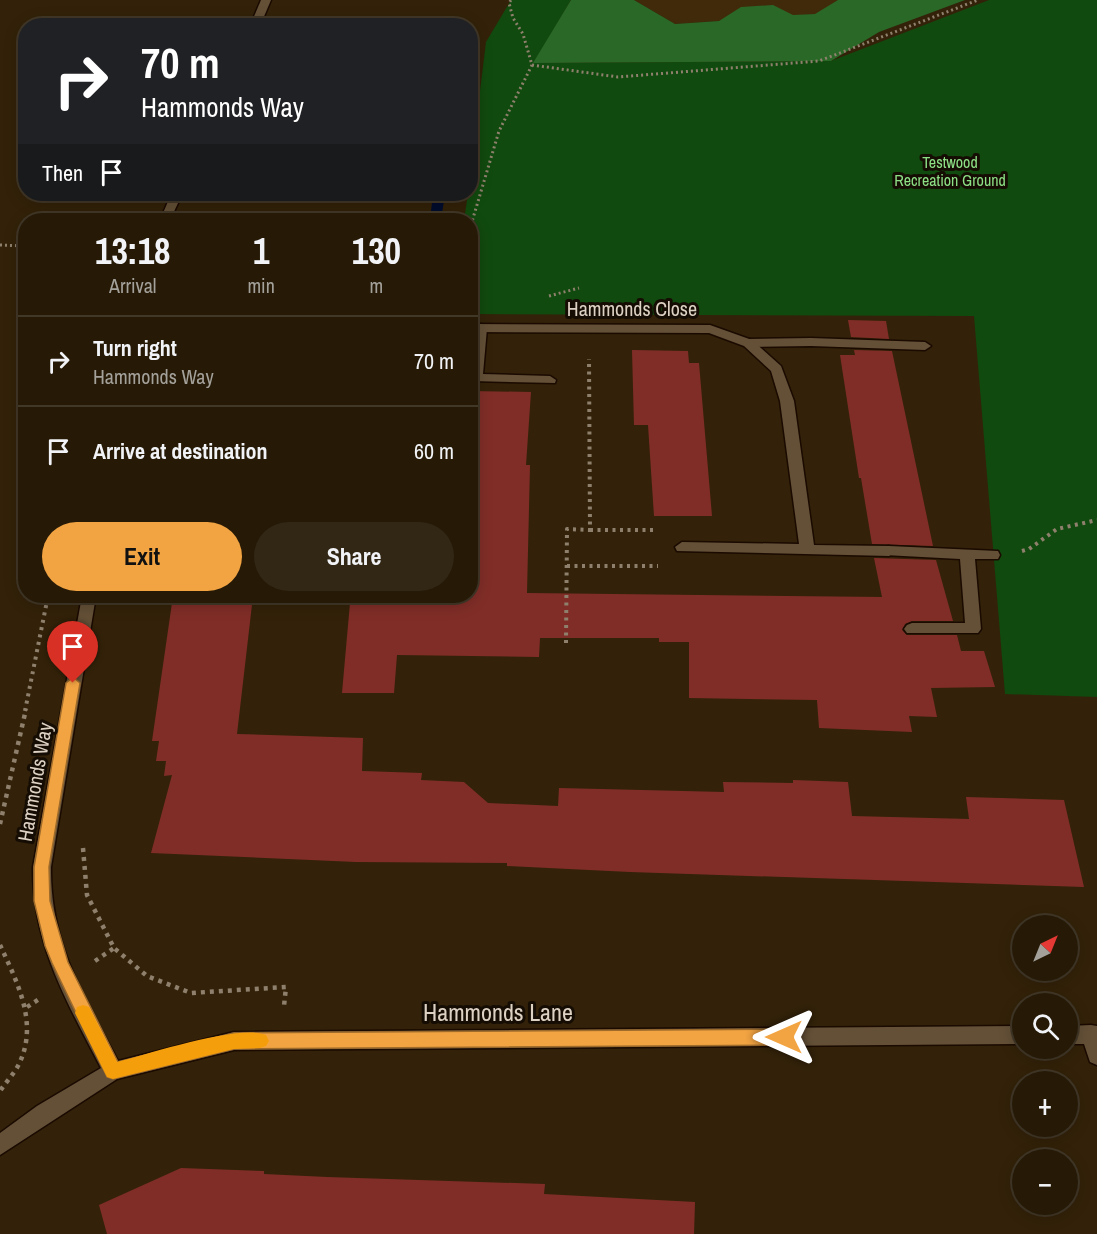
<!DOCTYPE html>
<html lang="en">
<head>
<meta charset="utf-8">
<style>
  body { margin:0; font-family:"Archivo Narrow",sans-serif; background:#322715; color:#f1f3f6; height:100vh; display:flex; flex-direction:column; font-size:22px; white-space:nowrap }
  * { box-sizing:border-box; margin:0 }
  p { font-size:20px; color:#a4a19b }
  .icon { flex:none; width:33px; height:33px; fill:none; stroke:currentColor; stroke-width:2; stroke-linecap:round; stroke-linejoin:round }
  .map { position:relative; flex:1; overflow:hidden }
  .panel { position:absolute; left:18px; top:213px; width:460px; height:390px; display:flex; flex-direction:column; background:#261a07; border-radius:24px; box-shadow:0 3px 15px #0003,0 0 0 2px #423828 }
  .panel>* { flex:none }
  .banner { position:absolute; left:18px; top:18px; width:460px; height:183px; border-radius:24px; box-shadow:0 3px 15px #0003,0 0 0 2px #423828; background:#202124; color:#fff; overflow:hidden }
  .needle { width:39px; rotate:43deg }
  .tools { position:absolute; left:1012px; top:915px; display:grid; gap:12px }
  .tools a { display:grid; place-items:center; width:66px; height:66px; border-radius:50%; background:#261a07; box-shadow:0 3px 15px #0003,0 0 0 2px #423828; font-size:30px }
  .pin { position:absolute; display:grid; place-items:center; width:51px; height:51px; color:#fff; margin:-62px -26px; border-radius:50% 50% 50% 0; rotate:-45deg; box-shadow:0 0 6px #0007 }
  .pin .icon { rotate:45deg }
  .me { position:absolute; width:66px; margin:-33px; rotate:270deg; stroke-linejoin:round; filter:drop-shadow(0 0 4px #0008) }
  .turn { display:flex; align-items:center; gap:21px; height:126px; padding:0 24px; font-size:27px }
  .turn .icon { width:78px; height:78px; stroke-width:2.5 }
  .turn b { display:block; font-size:42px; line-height:51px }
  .then { display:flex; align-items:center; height:57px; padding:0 24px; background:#0003; gap:12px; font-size:22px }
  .eta { display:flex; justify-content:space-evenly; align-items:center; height:102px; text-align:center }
  .eta b { font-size:36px; font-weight:800; line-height:42px }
  .button { display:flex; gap:12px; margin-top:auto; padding:12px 24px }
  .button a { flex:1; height:69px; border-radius:36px; background:#f3a442; color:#111; font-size:24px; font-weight:800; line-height:69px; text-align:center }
  .button a+a { background:#322715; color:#f1f3f6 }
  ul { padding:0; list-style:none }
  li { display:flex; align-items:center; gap:18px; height:90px; padding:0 24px; border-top:2px solid #423828 }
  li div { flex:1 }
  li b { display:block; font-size:22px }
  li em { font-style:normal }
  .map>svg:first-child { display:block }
  .built { fill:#402a09 }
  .green { fill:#114a0e }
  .forest { fill:#2a6827 }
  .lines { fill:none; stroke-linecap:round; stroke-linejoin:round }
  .stream { fill:#000d2e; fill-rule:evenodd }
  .building { fill:#812d27 }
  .lane-casing { stroke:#1a0a00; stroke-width:3 }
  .street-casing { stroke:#1a0a00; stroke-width:3 }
  .path-far2 { stroke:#8e806d; stroke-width:3; stroke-dasharray:2 3; stroke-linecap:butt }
  .path-far1 { stroke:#8e806d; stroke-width:4; stroke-dasharray:3 4.5; stroke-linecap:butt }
  .path { stroke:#8e806d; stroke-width:4.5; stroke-dasharray:4 5; stroke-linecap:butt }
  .lane { fill:#645037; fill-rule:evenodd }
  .street { fill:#645037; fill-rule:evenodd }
  .route { fill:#f3a442; stroke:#9e6b2b; stroke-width:1.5 }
  .slow { fill:#f59e0b }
  .labels { text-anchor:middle; stroke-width:6; stroke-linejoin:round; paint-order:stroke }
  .far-park-label { font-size:16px; fill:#8cdf85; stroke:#150d04 }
  .street-label { font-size:20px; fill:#ddd1c3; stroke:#150d04 }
  .near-street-label { font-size:24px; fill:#ddd1c3; stroke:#150d04 }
</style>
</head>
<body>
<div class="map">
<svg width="1097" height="1234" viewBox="0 0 1097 1234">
  <rect width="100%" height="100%" fill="#332209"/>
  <path class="built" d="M634 0H881L831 13 675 24Z"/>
  <path class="green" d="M511 0H571L534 63 831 61 989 0H1097V697L1005 694 974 316 471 314V220H464L468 194H471V165L486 42Z"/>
  <path class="forest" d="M571 0H634L675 24 719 21 741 7 773 5 793 15 815 14 838 0H965L879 32 831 61 533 63Z"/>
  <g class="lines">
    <path class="stream" d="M433 194H445L441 220H430Z"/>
  </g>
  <g class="building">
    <path d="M848 320 886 321 889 339 851 337Z"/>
    <path d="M632 350 688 351 689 363H699L712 516H654L648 425H634Z"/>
    <path d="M854 350 892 351 933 546 872 544 861 478H859L840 355H855Z"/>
    <path d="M471 391 531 392 526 465H530L527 593 882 597 874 558 936 560 953 621H912L905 624 902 630 907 635H957L961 651H984L995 687 931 688 937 717 909 716 912 732 819 728 817 700 689 698V642H659V638H540L539 657 397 655 394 693H342L350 603H376L377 596H471Z"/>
    <path d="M173 596H253L237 734 363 738 362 771 422 773 421 780 464 782 488 803 558 806 559 788 724 792 723 782 793 783V780L848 782 852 816 969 819 966 797 1064 800 1084 887 630 872 507 866V863L356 862 151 853 172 775 164 776 166 761H156L159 741H152Z"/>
    <path d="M181 1168 264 1171V1174L327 1177 545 1184 544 1194 695 1202 694 1234H107L99 1205Z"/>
  </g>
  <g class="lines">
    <defs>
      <g id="lane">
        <path d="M481 324 487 328 483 374 550 376 556 380 555 383 471 381 475 328Z"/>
        <path d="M811 338 925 342 931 346 925 350 811 346 748 347 742 343 748 339Z"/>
        <path d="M889 546 998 551 1000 555 998 559H975L981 629 978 633H907L904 629 907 625 912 623H965L960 559 884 555 882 551 884 547Z"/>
      </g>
      <g id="street">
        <path d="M261 0H271L260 26H250Z"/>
        <path d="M184 194H202L179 201 170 220H160L170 197Z"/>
        <path d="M471 324 710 325 752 340 781 366 794 401 814 545 889 546 896 551 889 556 677 551 675 547 682 542 799 544 780 401 771 371 744 346 709 333 471 332Z"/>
        <path d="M82 596H96L51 867C50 943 83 996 118 1061L234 1032 1023 1026V1044L234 1050 117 1079 0 1155V1133L37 1106 101 1068C67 1002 32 943 33 867Z"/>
        <path d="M1091 1025 1097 1026V1065L1090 1062 1084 1044H1068V1026Z"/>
      </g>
    </defs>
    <use href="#lane" class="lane-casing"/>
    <use href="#street" class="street-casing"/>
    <g class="path-far2">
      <path d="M532 65 618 77 819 61 978 0"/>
      <path d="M134 194 139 201"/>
      <path d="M471 225 499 131 532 65 523 34 513 18 509 3 511 0"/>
      <path d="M0 245 26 246"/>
      <path d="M549 296 579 288"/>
    </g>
    <g class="path-far1">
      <path d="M590 530H655"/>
      <path d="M1022 551 1029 549 1057 529 1097 520"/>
      <path d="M567 566H658"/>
      <path d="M566 643 567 529 590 530 589 359"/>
      <path d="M25 711 48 596"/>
    </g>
    <g class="path">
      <path d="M0 824 26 709"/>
      <path d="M83 848 87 895 114 948 147 976 191 993 286 987 284 1006"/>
      <path d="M0 945C17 982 39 1023 19 1064 14 1074 6 1082 0 1091"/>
      <path d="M95 961 114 948"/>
      <path d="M27 1007 39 999"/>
    </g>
    <use href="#lane" class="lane"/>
    <use href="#street" class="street"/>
  </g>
  <path class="route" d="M73 677 80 683 49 867 50 901 68 962 118 1062 234 1033 784 1029 790 1031 792 1037 790 1042 784 1045 234 1049 113 1079 107 1077 52 963 45 946 34 901V867L66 683Z"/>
  <path class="slow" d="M83 1005 89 1007 117 1062C150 1054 238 1024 266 1035L269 1041 266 1046 260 1048 234 1049 113 1079 107 1077 75 1013 77 1007Z"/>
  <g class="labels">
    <g class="far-park-label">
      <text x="950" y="168">Testwood<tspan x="950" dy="18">Recreation Ground</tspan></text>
    </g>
    <g class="street-label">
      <text x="632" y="316">Hammonds Close</text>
      <text transform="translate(35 782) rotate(-80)" y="7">Hammonds Way</text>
    </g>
    <g class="near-street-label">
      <text x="498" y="1021">Hammonds Lane</text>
    </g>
  </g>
</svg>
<div class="tools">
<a><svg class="needle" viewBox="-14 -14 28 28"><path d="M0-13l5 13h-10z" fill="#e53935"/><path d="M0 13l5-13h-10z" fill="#a4a19b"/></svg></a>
<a><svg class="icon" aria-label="search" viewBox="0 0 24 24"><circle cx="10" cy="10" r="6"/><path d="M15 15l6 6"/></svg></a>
<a>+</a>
<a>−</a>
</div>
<div class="pin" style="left:73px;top:683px;background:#d93025"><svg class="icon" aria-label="arrive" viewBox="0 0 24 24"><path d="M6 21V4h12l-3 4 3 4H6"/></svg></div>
<svg class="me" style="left:784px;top:1037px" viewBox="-20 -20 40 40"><path d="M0-17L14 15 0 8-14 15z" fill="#f3a442" stroke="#fff" stroke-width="4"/></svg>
<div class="banner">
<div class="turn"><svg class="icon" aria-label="right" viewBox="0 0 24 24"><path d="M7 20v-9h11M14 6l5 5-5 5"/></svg><div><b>70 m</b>Hammonds Way</div></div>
<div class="then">Then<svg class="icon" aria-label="arrive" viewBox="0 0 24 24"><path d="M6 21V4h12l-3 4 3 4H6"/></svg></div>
</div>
<section class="panel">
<div class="eta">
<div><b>13:18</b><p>Arrival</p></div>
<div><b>1</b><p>min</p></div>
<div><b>130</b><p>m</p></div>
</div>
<ul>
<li><svg class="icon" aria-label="right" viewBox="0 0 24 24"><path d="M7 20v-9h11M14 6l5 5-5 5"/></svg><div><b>Turn right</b><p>Hammonds Way</p></div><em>70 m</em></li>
<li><svg class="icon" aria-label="arrive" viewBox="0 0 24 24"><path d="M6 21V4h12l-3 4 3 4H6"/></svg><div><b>Arrive at destination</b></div><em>60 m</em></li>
</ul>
<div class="button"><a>Exit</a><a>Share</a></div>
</section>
</div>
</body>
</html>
